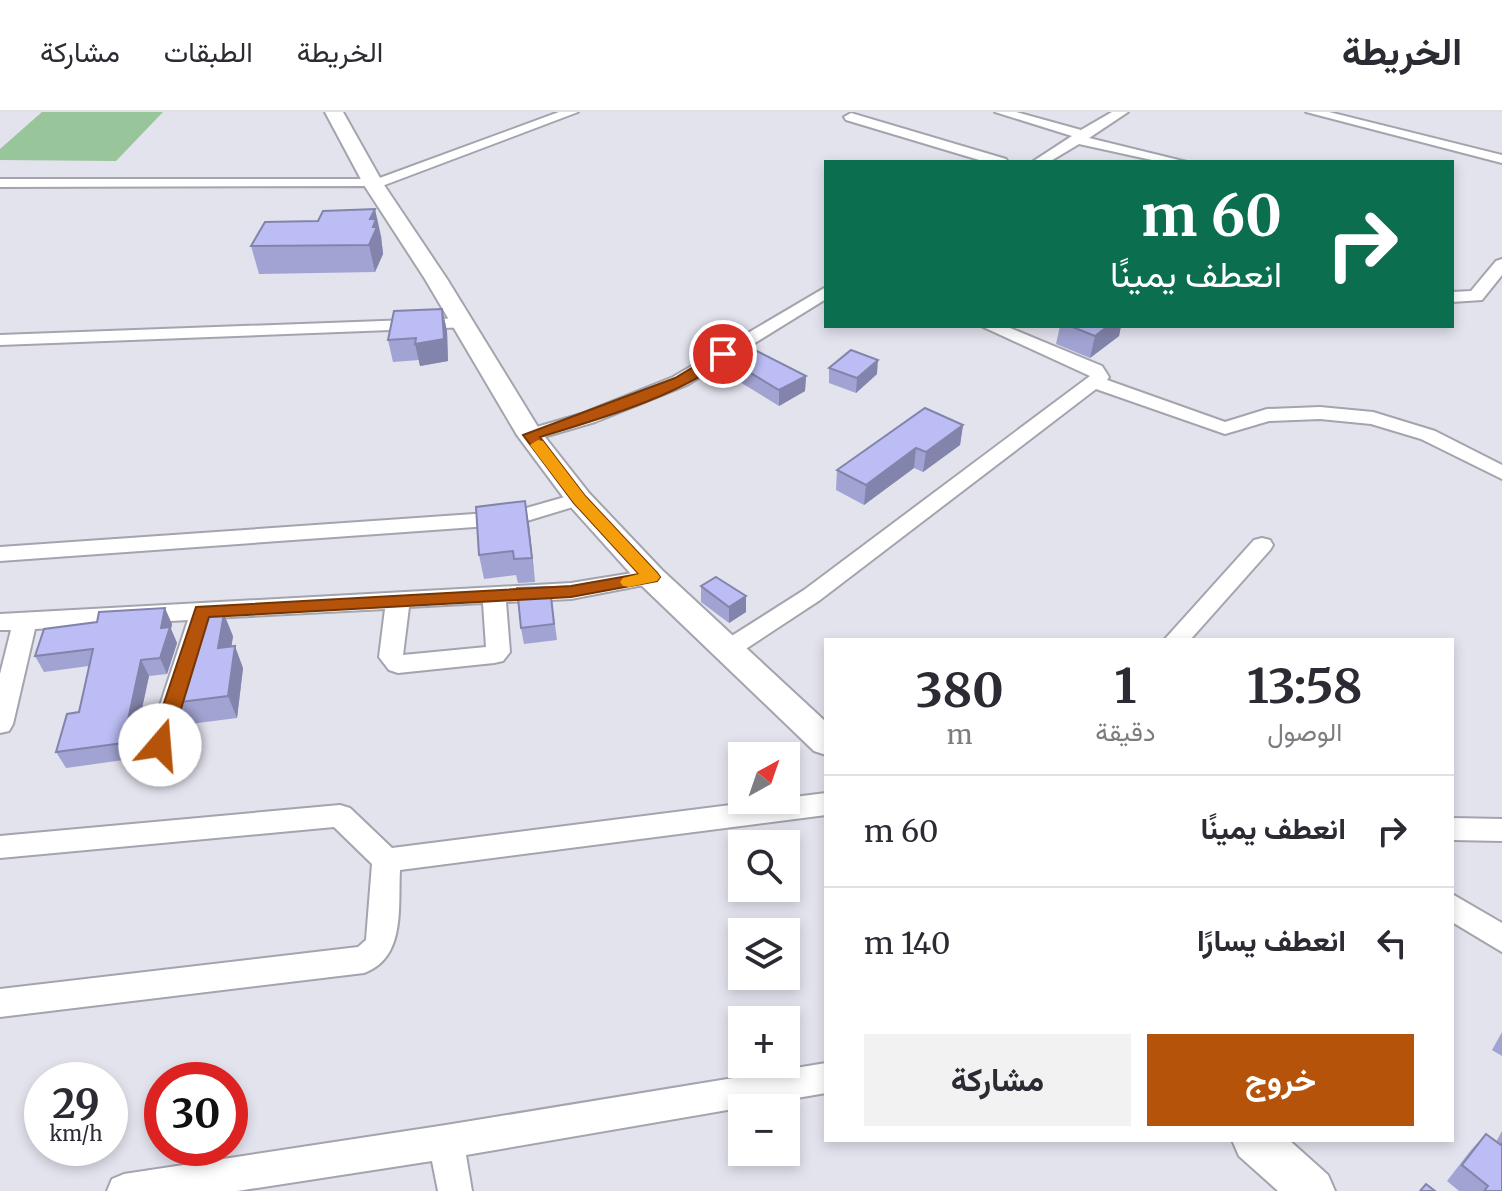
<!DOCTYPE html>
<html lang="ar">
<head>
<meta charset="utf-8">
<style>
  body { margin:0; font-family:Merriweather,Vazirmatn,serif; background:#f2f2f3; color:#2b2b33; direction:rtl; height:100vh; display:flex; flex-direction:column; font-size:30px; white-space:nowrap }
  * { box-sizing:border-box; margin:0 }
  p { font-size:26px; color:#7c7c81 }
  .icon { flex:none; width:44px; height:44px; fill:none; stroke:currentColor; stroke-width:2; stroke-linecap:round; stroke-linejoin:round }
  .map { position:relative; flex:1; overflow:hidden; direction:ltr }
  .panel { position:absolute; left:824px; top:526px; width:630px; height:504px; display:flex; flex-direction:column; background:#fff; border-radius:0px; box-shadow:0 4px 12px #0003; direction:rtl }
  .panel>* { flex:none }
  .guide { position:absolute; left:824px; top:48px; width:630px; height:168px; border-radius:0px; box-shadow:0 4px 12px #0003; direction:rtl; background:#0b6e4f; color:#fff; overflow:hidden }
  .needle { width:52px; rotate:40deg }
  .buttons { position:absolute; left:728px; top:630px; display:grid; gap:16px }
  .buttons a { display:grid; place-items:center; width:72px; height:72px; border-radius:0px; background:#fff; box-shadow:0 4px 12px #0003; font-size:40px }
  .speed { position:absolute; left:24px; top:950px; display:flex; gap:16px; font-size:40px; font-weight:700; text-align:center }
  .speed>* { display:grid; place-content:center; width:104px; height:104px; border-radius:50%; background:#fff; box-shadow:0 4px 12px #0003; line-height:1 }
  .speed small { font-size:20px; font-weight:400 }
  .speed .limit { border:12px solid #d22; background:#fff; color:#111 }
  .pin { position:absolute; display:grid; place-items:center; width:68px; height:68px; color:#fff; margin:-34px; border:4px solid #fff; border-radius:50%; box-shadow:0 2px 8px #0007 }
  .me { position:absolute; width:88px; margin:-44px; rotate:18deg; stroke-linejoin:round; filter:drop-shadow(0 0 6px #0008) }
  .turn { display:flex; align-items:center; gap:28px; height:168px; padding:0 40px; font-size:36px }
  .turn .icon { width:104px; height:104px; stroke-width:2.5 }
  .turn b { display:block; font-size:56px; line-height:68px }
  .eta { display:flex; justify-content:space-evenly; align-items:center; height:136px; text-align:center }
  .eta b { font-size:48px; font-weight:700; line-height:56px }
  .cta { display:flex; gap:16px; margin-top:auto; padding:16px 40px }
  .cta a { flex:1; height:92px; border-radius:0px; background:#b45309; color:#fff; font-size:32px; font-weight:700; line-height:92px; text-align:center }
  .cta a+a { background:#f2f2f3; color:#2b2b33 }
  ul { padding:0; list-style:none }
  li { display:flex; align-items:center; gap:24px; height:112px; padding:0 40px; border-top:2px solid #e1e1e2 }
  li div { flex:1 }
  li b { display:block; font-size:30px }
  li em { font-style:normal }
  header { display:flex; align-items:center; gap:48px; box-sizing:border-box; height:112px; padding:0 40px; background:#fff; border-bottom:2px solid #e1e1e2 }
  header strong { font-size:38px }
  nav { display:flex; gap:44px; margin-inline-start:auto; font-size:28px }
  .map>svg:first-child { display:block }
  .green { fill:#98c599 }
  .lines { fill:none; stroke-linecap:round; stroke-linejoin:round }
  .minor-casing { stroke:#a3a4ad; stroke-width:4 }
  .major-casing { stroke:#a3a4ad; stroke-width:4 }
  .minor { fill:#fff; fill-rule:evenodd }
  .major { fill:#fff; fill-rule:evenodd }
  .wall { fill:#a1a3d2 }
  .shaded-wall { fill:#8384ab }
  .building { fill:#bbbdf4; stroke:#8384ab; stroke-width:2 }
  .route { fill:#b45309; stroke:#753606; stroke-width:2 }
  .slow { fill:#f59e0b }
</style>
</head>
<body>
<header>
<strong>الخريطة</strong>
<nav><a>الخريطة</a><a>الطبقات</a><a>مشاركة</a></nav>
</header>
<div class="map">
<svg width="1502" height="1079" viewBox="0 0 1502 1079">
  <rect width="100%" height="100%" fill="#e2e3ed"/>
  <path class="green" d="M42 0H163L116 49 0 48V37Z"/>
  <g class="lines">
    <defs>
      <g id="minor">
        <path d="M559 0H578L374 77 368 74 0 75V67H377Z"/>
        <path d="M995 0H1016L1081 18 1112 0H1128L1089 26 1187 50H1161L1079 32 1049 50H1032L1072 24Z"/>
        <path d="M1306 0H1329L1502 43V51Z"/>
        <path d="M851 1 1006 47 1008 50H986L846 8 844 5Z"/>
        <path d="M1502 147V163L1482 188 1452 190V180L1471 179 1496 149Z"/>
        <path d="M826 175V187L687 273 595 310 530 329 520 323 523 319 581 302 673 265Z"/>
        <path d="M463 206 472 211 469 215 0 233V223Z"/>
        <path d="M981 214H1005L1102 254 1109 265 1107 268 1225 310 1267 297 1320 295 1373 300 1435 319 1502 353V367L1421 327 1371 312 1320 307 1269 309 1225 322 1096 277 820 488 735 544 727 546 719 544 715 538 719 532 804 478 1090 264Z"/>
        <path d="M579 381 586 383 589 387 586 391 517 412 0 449V435L516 399Z"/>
        <path d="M1262 426 1270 428 1273 433 1270 438 1190 528H1164L1254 428Z"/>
        <path d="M651 458 659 460 662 465 659 470 571 487 506 490 510 540 503 549 494 551 398 561 389 558 379 545 385 497 211 506 173 633 169 640 160 643 151 640 147 633 188 508 35 517 13 612 9 619 0 621V562L11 518H0V502L571 471ZM483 491 486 535 403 543 409 495Z"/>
        <path d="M826 681V703L400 758C398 795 406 846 364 861L0 905V877L358 835 366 828 372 752 334 715 0 746V724L340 693 350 696 392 736Z"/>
        <path d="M1452 706 1502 707V729L1452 728Z"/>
        <path d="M1452 782 1502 811V840L1452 810Z"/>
        <path d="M826 951V981L466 1043 472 1079H438L432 1049 237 1079H107L112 1067 124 1062 446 1013Z"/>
      </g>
      <g id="major">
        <path d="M325 0H343L384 73 447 167 541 320 589 381 662 458 826 610V643L814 639 640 472 569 393 517 323 425 167 364 73Z"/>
        <path d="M1232 1028H1289L1328 1063 1335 1079H1278L1239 1044Z"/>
      </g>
    </defs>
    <use href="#minor" class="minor-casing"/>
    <use href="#major" class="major-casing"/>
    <use href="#minor" class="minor"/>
    <use href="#major" class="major"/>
  </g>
  <g class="wall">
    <path d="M381 124 383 142 375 160 259 162 251 134Z"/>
    <path d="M442 197 447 219 448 249 420 254 419 248 393 250 388 228Z"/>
    <path d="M1060 214H1121L1119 224 1090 246 1056 232Z"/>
    <path d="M719 242 806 264 805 279 779 294 719 257Z"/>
    <path d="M829 256 877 262 856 281 829 271Z"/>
    <path d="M963 313 960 333 923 360 914 356 864 393 836 378 837 358Z"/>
    <path d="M529 412 535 470 518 471 516 463 484 467 479 443Z"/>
    <path d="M701 474 746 500 729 511 701 490Z"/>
    <path d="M550 475 557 528 524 532 521 516Z"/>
    <path d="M172 512 171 517 177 531 167 562 149 564 131 647 66 656 56 640 79 600 89 554 44 560 35 544Z"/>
    <path d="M233 524 231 535 243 556 237 606 182 613 172 591Z"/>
    <path d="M1502 920V944L1492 938Z"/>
    <path d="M1502 1019V1079H1459L1447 1069 1471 1038 1486 1022 1496 1030Z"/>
  </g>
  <g class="shaded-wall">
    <path d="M375 97 381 124 383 142 375 160 369 133 370 107Z"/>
    <path d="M442 197 447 219 448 249 420 254 415 232Z"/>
    <path d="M1108 214H1121L1119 224 1090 246 1095 224Z"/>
    <path d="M878 248 877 262 856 281 857 266Z"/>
    <path d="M806 264 805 279 779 294V278Z"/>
    <path d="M963 313 960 333 923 360 926 340Z"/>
    <path d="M916 336 914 356 864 393 866 373Z"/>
    <path d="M525 389 529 412 535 470 532 446Z"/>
    <path d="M746 484V500L729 511V495Z"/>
    <path d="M165 496 172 512 171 517 177 531 167 562 160 546 161 516Z"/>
    <path d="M224 502 233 524 228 558 218 536Z"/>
    <path d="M235 534 243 556 237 606 228 584Z"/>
    <path d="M141 548 149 564 131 647 123 631Z"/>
  </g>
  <g class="building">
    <path d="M375 97 370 107H376L373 115H377L369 133 251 134 265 110 318 109 323 99Z"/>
    <path d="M442 197 444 227 415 232 416 226 388 228 394 199Z"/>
    <path d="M1070 214H1108L1095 224Z"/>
    <path d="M739 230 806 264 779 278 719 242Z"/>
    <path d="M851 238 878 248 857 266 829 256Z"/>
    <path d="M925 296 963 313 926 340 916 336 866 373 837 358Z"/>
    <path d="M525 389 532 446 514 447 513 439 479 443 476 395Z"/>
    <path d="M716 465 746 484 729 495 701 474Z"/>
    <path d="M550 475 554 512 521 516 517 476Z"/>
    <path d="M165 496 161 516 170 515 160 546 141 548 123 631 56 640 67 602 79 600 93 537 35 544 44 517 97 510 99 500Z"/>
    <path d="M224 502 218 536 235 534 228 584 172 591 199 505Z"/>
    <path d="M1486 1022 1501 1033 1502 1031V1079H1484L1488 1074 1462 1053Z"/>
    <path d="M1426 1072 1435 1079H1420Z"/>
  </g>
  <path class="route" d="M718 240 730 242C691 281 593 309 540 325L585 384 657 461 660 465 657 469 571 485 209 505 170 633 167 638H153L150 633 196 495 571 474 639 462 574 391 523 323 675 266Z"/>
  <path class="slow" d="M538 328 543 329 585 384 657 461 660 465 657 469 629 475 623 474 620 470 623 466 639 462 574 391 530 333Z"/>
</svg>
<div class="buttons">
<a><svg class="needle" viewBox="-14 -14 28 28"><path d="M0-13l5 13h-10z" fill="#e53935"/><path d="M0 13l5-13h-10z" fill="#7c7c81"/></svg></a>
<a><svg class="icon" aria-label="search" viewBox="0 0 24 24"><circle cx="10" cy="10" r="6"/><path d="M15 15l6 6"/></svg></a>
<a><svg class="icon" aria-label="layers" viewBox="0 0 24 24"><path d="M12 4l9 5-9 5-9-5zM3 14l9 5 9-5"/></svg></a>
<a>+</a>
<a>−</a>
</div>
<div class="speed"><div>29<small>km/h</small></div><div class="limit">30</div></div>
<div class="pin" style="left:723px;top:242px;background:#d93025"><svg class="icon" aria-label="arrive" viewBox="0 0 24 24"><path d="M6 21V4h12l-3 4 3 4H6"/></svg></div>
<svg class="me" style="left:160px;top:633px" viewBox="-20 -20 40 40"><circle r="19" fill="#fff"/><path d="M0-13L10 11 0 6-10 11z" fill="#b45309"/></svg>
<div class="guide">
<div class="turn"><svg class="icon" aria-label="right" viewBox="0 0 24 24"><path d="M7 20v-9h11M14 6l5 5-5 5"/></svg><div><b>60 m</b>انعطف يمينًا</div></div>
</div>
<section class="panel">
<div class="eta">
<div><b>13:58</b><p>الوصول</p></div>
<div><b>1</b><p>دقيقة</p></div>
<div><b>380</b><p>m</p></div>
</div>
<ul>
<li><svg class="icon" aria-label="right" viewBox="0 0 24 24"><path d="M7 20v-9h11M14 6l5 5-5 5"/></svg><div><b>انعطف يمينًا</b></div><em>60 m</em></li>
<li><svg class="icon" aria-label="left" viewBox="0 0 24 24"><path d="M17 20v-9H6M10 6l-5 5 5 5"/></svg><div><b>انعطف يسارًا</b></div><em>140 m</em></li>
</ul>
<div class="cta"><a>خروج</a><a>مشاركة</a></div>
</section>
</div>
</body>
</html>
